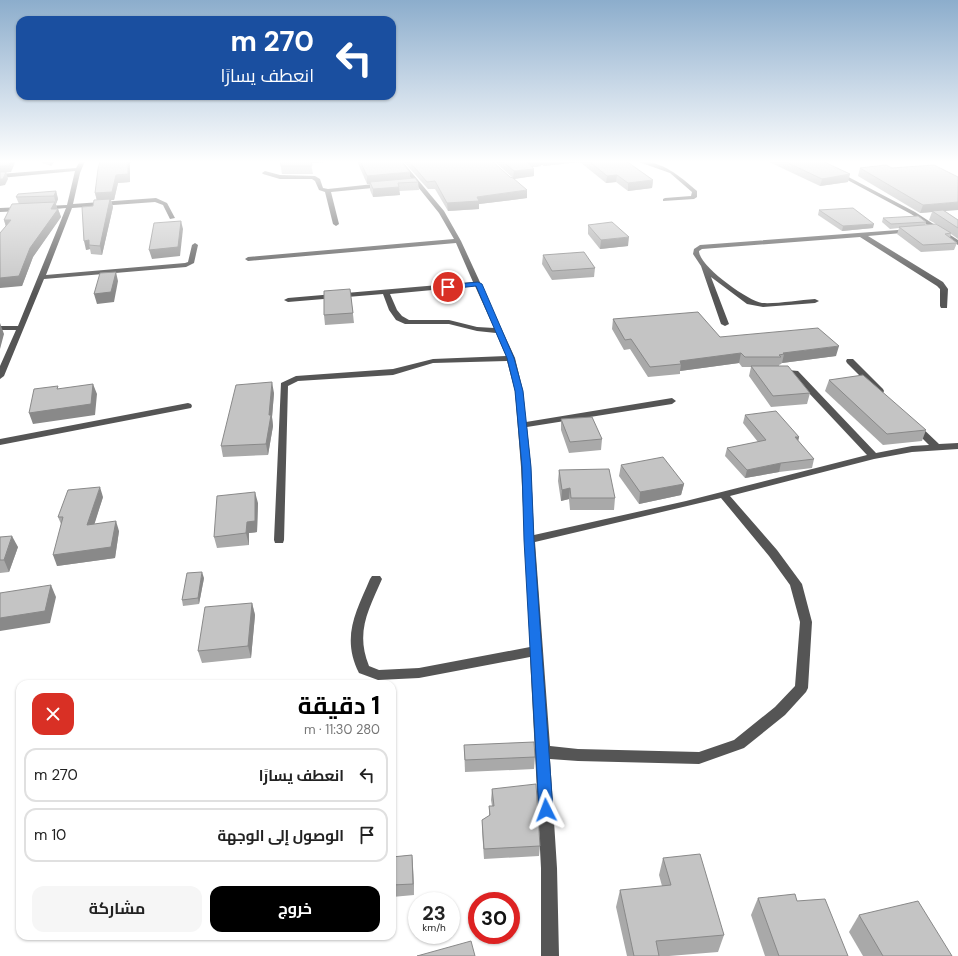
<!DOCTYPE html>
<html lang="ar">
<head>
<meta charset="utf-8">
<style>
  body { margin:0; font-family:"DM Sans",Cairo,sans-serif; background:#f6f6f6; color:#222; direction:rtl; height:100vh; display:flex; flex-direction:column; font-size:15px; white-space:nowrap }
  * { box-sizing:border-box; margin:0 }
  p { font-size:13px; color:#767676 }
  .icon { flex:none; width:22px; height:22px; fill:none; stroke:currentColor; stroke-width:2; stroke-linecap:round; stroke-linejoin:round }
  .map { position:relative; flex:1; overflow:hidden; direction:ltr }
  .sheet { position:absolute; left:16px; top:680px; width:380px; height:260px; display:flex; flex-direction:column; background:#fff; border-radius:12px; box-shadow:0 1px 3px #0004; direction:rtl }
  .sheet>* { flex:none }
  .guide { position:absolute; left:16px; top:16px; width:380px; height:84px; border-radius:12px; box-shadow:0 1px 3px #0004; direction:rtl; background:#1a4fa0; color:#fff; overflow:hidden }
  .speed { position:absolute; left:408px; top:892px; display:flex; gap:8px; font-size:20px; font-weight:700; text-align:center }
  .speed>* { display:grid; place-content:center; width:52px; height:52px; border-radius:50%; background:#fff; box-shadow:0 1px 3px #0004; line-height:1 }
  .speed small { font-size:10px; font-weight:400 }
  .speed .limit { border:6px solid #d22; background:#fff; color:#111 }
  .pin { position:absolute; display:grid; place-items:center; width:34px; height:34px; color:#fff; margin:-17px; border:2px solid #fff; border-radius:50%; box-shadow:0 1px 4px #0007 }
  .me { position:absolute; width:44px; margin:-22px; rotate:357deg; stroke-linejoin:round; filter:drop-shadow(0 0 3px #0008) }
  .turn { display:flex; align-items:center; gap:14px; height:84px; padding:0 16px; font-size:18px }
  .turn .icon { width:52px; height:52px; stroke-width:2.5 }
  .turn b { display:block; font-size:28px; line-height:34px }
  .round { display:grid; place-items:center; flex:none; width:42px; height:42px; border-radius:12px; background:#f6f6f6 }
  .headline { display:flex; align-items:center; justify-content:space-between; height:68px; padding:0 16px }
  h1 { font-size:24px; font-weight:700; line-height:30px; color:#000 }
  .action { display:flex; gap:8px; margin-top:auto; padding:8px 16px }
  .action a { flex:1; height:46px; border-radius:12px; background:#000; color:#fff; font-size:16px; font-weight:700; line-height:46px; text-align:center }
  .action a+a { background:#f6f6f6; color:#222 }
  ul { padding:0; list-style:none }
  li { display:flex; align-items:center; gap:12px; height:54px; margin:0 8px 6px; padding:0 8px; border:2px solid #e0e0e0; border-radius:12px }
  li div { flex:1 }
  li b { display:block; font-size:15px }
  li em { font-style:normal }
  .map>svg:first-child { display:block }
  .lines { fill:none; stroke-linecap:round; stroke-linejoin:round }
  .minor { fill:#555; fill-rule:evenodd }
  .wall { fill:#a9a9a9 }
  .shaded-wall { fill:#898989 }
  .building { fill:#c4c4c4; stroke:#898989 }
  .route { fill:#1a73e8; stroke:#114b97 }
</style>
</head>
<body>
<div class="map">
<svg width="958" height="956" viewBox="0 0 958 956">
  <rect width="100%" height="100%" fill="#fff"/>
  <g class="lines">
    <g class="minor">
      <path d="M80 161H85L80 173 73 204 156 198 167 203 175 218 170 219 163 205 155 202 72 208 46 275 185 263 188 262 192 245 195 243 198 245 194 263 186 267 44 279 4 376 0 379V366L16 330H0V326H18L66 208 44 210 41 208 44 206 67 205 75 171 0 178V174L76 168Z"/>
      <path d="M397 161H402L444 211 461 241 515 358 523 391 526 422 672 398 676 401 672 404 527 427 531 467 534 535 686 501 867 455 792 375 777 373 776 371 777 369 798 371 876 453 912 446 929 445 910 426 915 423 918 424 939 444 958 443V449L912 452 874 459 730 496 777 550 802 584 812 622 808 688 806 692 785 715 744 748 699 764 578 761 550 759 557 868 559 956H541V868L530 657 419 678 378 680 359 673C341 637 356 612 370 579L372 576H380L382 579C369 609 355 632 369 666L379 670 419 668 530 647 521 467 515 391 507 361 433 363 393 375 298 381 288 386 284 540 283 543H275L274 540 281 383 296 376 393 369 433 359 506 356 496 333 477 331 449 324H405L396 320 389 310 383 294 288 302 284 300 288 298 473 282 456 243 248 261 245 259 248 257 454 239 439 213ZM475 286 494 328 477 327 449 320H409L402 316 397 310 390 294ZM721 498 769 556 790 585 800 622 795 686 775 707 734 740 699 752 578 749 550 746 535 542Z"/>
      <path d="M537 161H543L546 164 541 165Z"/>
      <path d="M639 161C662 161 680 176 697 191V197L694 199 663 201V199L665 198 691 196 692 192 670 173 639 162Z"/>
      <path d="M812 161H818L915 212 958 240V245L911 214Z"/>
      <path d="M265 171 280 175 315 176 320 179 323 188 328 189 383 183 386 185 383 187 331 192 339 224 336 226 333 224 325 192 319 190 315 181 312 179H280L263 174 262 173Z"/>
      <path d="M0 208 22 207 25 209 22 211 0 212Z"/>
      <path d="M911 229 914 231 913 232 868 236 943 282 948 289 947 308H941L940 306V289L937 286 860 237 702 249 699 251C699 266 748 301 762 303 777 304 799 300 815 299L819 301 815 303 763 307 747 304 711 277 729 324 725 326 721 324 701 266 693 254 694 249 700 245Z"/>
      <path d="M847 359H853L883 389 884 391 883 393H877L847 363 846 361Z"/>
      <path d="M188 403 191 404 192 406 191 408 0 445V439Z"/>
    </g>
  </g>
  <g class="wall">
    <path d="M37 161H55L51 166Z"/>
    <path d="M100 161H131L130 164V182L118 183 114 200H111L113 207 102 255 91 254 90 249 86 250 93 206 97 200 95 193Z"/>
    <path d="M280 161H340L311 163 313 174H282Z"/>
    <path d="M357 161H401L410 172V178L418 182 419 190 399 191 400 195 373 197 370 190V184H367Z"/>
    <path d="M403 161H492L510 177 513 178 494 161H541V166L533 167 534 169V176L514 179 527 198 479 204V209L448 211 435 189H428Z"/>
    <path d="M544 161H626L653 180 652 188 628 191 616 182 606 183 580 162 543 166Z"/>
    <path d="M767 161H822L848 182 820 186Z"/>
    <path d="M860 168 944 211 958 220V239L951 234 950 238 957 243 954 250 921 252 897 234 899 228 890 229 882 222 883 218 926 222 925 225H938L929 220 932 212 920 213 858 176Z"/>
    <path d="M56 191 58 199 56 204 57 209H58L61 217 33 257 22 286 4 220 19 204 16 197Z"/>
    <path d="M819 210 873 228 842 231 818 215Z"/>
    <path d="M588 225 628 246 600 249 588 234Z"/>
    <path d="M543 255 595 268 594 277 552 280 542 264Z"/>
    <path d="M350 289 354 323 325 325 324 315Z"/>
    <path d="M613 319 720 337 836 356 782 363 781 364 779 365V366L810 393 807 404 771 407 749 376 751 367H742L739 363 680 371V374L648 377 630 349 624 350 612 329Z"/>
    <path d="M829 380 926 430 922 441 883 445 825 391Z"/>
    <path d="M274 393 272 417 273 426 268 455 223 457 221 446Z"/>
    <path d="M745 415 799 437 798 441 814 459 812 468 779 472 745 478 725 456 727 448 758 442 743 423Z"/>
    <path d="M561 419 602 439 601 450 569 453 561 430Z"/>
    <path d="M621 465 684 484 681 495 639 504 619 476Z"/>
    <path d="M559 470 615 498 614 510H570L569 499 561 501 558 481Z"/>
    <path d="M103 497 94 524 119 531 115 558 57 566 61 524 58 517Z"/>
    <path d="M258 503 257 532 249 533V545L217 548 214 537Z"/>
    <path d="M0 537 18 547 9 572 0 573Z"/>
    <path d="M204 578 199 604 183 606 182 600Z"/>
    <path d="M252 603 255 615 251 658 202 663 198 651Z"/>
    <path d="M464 745 535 757 534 769 465 772Z"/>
    <path d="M492 789 540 846 539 856 484 859 482 830V820L489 816V806H492L491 800Z"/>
    <path d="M392 831V857L412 855 413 867 414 895 392 897Z"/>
    <path d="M663 858 724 935 718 952 669 956H627L616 907 620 890 662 886 659 875Z"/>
    <path d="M758 898 797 901 848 956H765L751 915Z"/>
    <path d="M859 915 952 956H863L849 932Z"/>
  </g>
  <g class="shaded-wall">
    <path d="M11 161H16L11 172 0 173V166Z"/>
    <path d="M49 161H55L51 166Z"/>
    <path d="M128 161H131L130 164V182L118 183 114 200H111L113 207 102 255 100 246 97 201 95 193Z"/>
    <path d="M310 161H340L310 163Z"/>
    <path d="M526 161H541V166L526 168Z"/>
    <path d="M544 161H580V162L543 166Z"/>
    <path d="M534 169V176L513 179 514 171Z"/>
    <path d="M6 172 8 179 5 185 0 186V179Z"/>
    <path d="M410 172V180L370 182V184H367V176Z"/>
    <path d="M850 174 848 182 820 186 822 179Z"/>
    <path d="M617 175 616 182 606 183 607 176Z"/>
    <path d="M653 180 652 188 628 191V183Z"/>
    <path d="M399 187 400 195 373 197V189Z"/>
    <path d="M527 190V198L479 204V209L448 211 447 203 477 197Z"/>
    <path d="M56 191 58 199 56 204 54 196Z"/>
    <path d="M55 202 58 210V209L61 217 33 257 22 286 0 288V278L30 248Z"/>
    <path d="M958 202V210L934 212 932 211V212L920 213 923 205Z"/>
    <path d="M4 220H11L7 229Z"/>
    <path d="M181 221 183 229 180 256 152 259 149 250Z"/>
    <path d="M874 224 873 228 842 231 843 226Z"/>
    <path d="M629 237 628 246 600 249 601 240Z"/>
    <path d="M89 240V245L90 249 86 250 84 241Z"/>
    <path d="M116 272 118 281 114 302 97 304 94 294Z"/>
    <path d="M0 323 4 334 0 349Z"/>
    <path d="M839 346 836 356 782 363 784 354 783 353Z"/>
    <path d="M741 353 739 363 680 371 681 364 680 361Z"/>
    <path d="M272 382 274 393 272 417 273 426 268 455 266 444Z"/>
    <path d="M93 384 97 394 95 415 33 424 29 413Z"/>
    <path d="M795 437H799L797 445Z"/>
    <path d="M781 463 779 472 745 478 747 470Z"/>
    <path d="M684 484 681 495 639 504 640 492Z"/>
    <path d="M100 487 103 497 91 535 87 525Z"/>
    <path d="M570 488 569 499 561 501 562 490Z"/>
    <path d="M255 492 258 503 257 532 249 533V545L246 533 247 522Z"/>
    <path d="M116 521 119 531 115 558 57 566 53 555Z"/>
    <path d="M12 536 18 547 9 572 4 560Z"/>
    <path d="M202 572 204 578 199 604 198 598Z"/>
    <path d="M51 585 56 597 50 623 0 631V618Z"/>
    <path d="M252 603 255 615 251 658 248 646Z"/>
    <path d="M412 855 413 867 414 895 413 884Z"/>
  </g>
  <g class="building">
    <path d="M0 161H11L9 165 0 166Z"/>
    <path d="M100 161H128V174L116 175 112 192 95 193 98 169Z"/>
    <path d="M280 161H311L312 166H281Z"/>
    <path d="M360 161H401L410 172 367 176Z"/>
    <path d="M409 161H492L510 177 513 178 527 190 477 197 479 201 447 203 435 181 427 182Z"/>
    <path d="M502 161H527H526L534 169 514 171Z"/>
    <path d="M589 161H626L653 180 628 183 617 175 607 176Z"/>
    <path d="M784 161H822L850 174 822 179Z"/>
    <path d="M886 165 892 168 934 165 958 177V202L923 205 860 168Z"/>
    <path d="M0 172H6L3 179H0Z"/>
    <path d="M415 178 418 182 398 183 399 187 373 189 370 182Z"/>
    <path d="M56 191 54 196 16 197 18 194Z"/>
    <path d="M110 199 100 246 89 245V240L84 241 82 207 93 206 94 200Z"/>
    <path d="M55 202 51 209H58L30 248 19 276 0 278V233L11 220H4L12 204Z"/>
    <path d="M853 208 874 224 843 226 819 210Z"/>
    <path d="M943 210 958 220V228L932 211Z"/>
    <path d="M918 216 926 222 891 224 883 218Z"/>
    <path d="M181 221 178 247 149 250 154 223Z"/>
    <path d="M612 222 629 237 601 240 588 225Z"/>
    <path d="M936 224 951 233 945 234 957 243 923 245 899 227Z"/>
    <path d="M584 252 595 268 552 271 543 255Z"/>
    <path d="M116 272 111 292 94 294 100 273Z"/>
    <path d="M350 289 353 313 324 315V291Z"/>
    <path d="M698 312 720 337 818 328 839 346 783 353 784 354 779 355 781 357H745L741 353 680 361 681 364 650 367 631 339 625 340 613 319Z"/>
    <path d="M751 366H788L810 393 773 396Z"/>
    <path d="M863 375 926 430 887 434 829 380Z"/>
    <path d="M272 382 269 415H271L266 444 221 446 236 385Z"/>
    <path d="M93 384 91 404 29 413 34 389 58 386 57 389Z"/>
    <path d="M776 411 799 437H795L814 459 781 463 747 470 727 448 766 440 745 415Z"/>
    <path d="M592 417 602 439 570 442 561 419Z"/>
    <path d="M663 457 684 484 640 492 621 465Z"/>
    <path d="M609 469 615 498H571L570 488 562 490 559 470Z"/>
    <path d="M100 487 87 525 116 521 111 547 53 555 63 517H58L68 490Z"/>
    <path d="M255 492V521L247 522 246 533 214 537 217 496Z"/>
    <path d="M12 536 4 560H0V537Z"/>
    <path d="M202 572 198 598 182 600 187 573Z"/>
    <path d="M51 585 45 611 0 618V593Z"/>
    <path d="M252 603 248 646 198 651 205 607Z"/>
    <path d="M534 742 535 757 465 760 464 745Z"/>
    <path d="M536 784 540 846 484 849 482 820 490 815 489 806H494L492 789Z"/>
    <path d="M700 854 724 935 656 941 659 956H634L620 890 671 885 663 858Z"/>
    <path d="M412 855 413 884 392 885V857Z"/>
    <path d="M795 894 797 901 825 899 848 956H779L758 898Z"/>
    <path d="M918 901 952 956H883L859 915Z"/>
    <path d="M471 941 475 956H417Z"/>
  </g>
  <linearGradient id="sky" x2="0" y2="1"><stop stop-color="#8cadcc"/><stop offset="0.55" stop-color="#fff"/><stop offset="1" stop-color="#fff" stop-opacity="0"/></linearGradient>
  <rect width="958" height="294" fill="url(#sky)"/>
  <path class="route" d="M478 282 482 284 514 358 523 391 531 467 534 540 553 810 551 815 546 816 541 815 539 810 524 540 522 467 515 391 507 358 476 286 448 289 444 287 448 285Z"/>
</svg>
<div class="speed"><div>23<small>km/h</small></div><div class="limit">30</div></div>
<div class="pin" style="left:448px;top:287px;background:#d93025"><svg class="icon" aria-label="arrive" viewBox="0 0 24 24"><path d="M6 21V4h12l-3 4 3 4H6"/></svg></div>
<svg class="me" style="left:546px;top:810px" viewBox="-20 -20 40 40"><path d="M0-17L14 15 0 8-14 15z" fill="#1a73e8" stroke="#fff" stroke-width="4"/></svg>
<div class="guide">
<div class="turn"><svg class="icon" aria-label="left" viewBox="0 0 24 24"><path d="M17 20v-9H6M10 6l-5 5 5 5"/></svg><div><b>270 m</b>انعطف يسارًا</div></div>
</div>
<section class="sheet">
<div class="headline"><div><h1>1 دقيقة</h1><p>280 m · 11:30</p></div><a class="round" style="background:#d93025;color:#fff"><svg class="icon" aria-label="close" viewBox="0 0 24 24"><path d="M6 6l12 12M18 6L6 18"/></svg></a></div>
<ul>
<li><svg class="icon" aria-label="left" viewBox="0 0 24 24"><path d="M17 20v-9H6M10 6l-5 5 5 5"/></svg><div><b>انعطف يسارًا</b></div><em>270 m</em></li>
<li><svg class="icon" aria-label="arrive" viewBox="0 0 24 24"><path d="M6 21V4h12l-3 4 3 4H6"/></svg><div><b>الوصول إلى الوجهة</b></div><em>10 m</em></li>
</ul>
<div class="action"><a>خروج</a><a>مشاركة</a></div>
</section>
</div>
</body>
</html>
